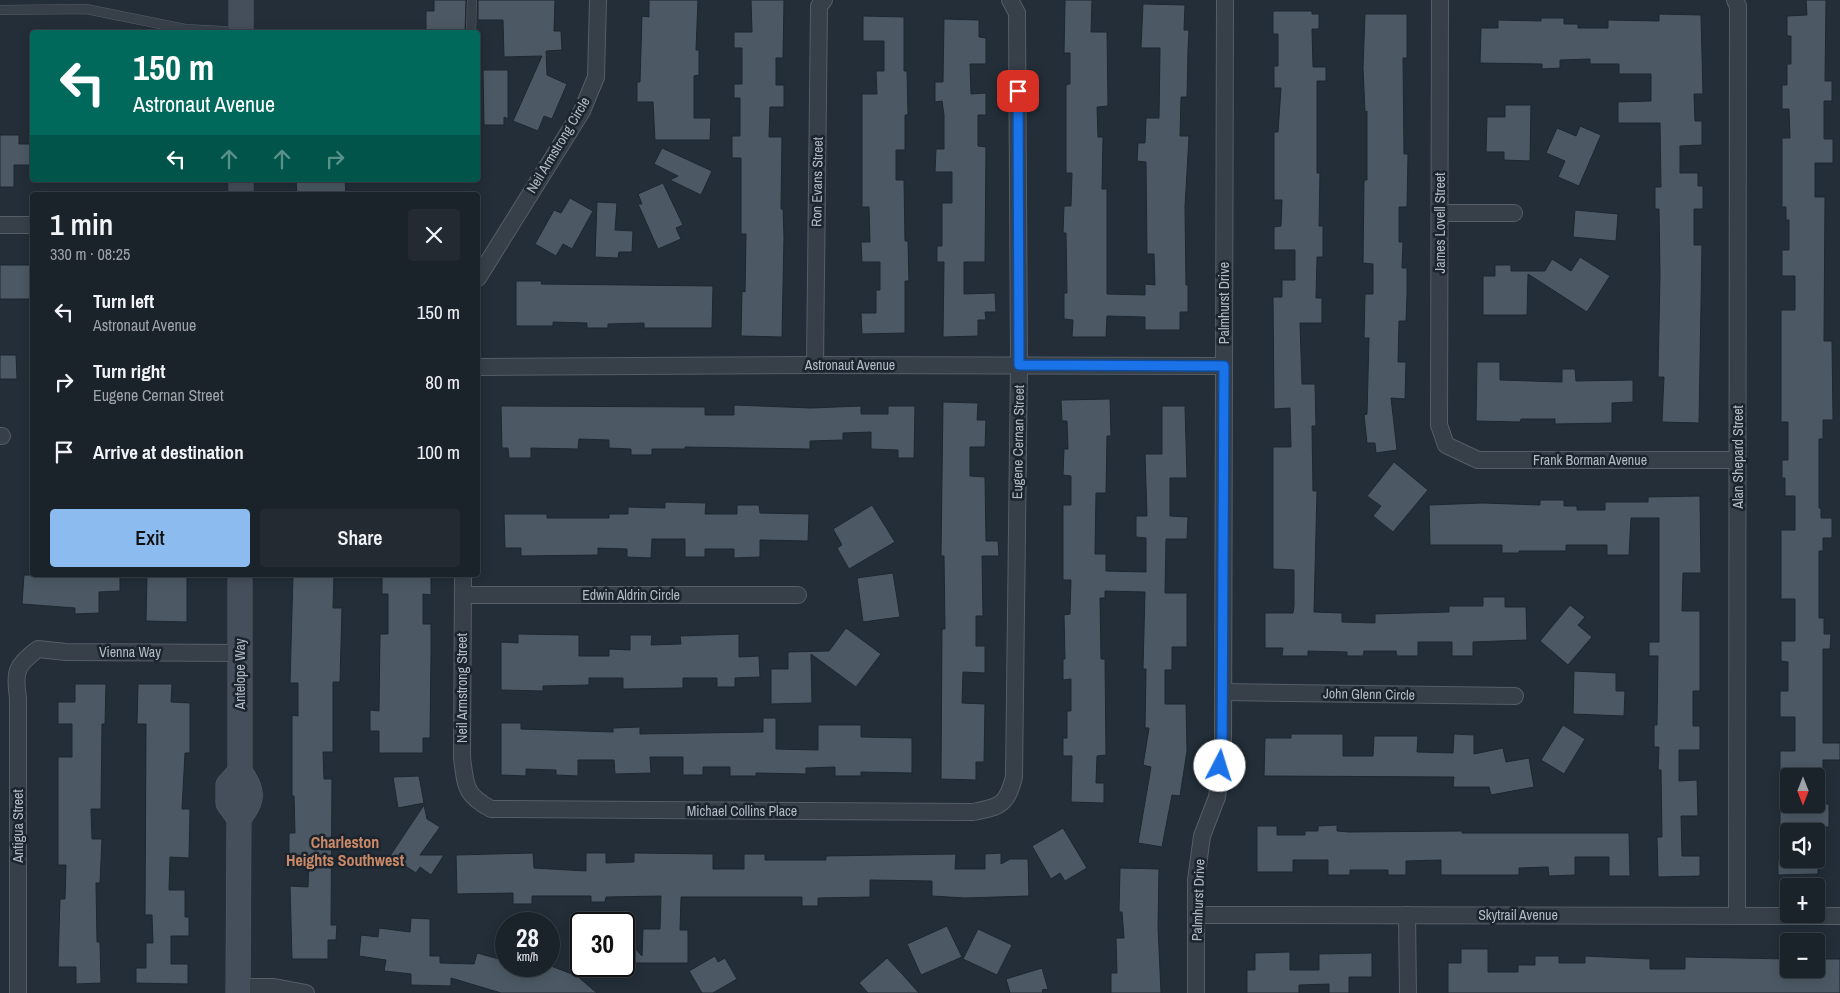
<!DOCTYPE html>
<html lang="en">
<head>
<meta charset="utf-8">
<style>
  body { margin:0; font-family:"Archivo Narrow",sans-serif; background:#232a32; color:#f1f3f6; height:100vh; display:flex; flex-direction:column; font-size:19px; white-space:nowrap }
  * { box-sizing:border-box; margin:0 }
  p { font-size:16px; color:#9fa4a8 }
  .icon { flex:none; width:28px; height:28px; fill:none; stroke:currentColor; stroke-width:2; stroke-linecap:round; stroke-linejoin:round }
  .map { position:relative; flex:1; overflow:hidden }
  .panel { position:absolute; left:30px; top:192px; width:450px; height:385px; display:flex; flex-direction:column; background:#1a222a; border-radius:5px; box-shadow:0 2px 12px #0003,0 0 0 1px #383f47 }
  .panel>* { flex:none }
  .guide { position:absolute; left:30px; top:30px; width:450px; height:152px; border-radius:5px; box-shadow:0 2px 12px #0003,0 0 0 1px #383f47; background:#00695c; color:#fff; overflow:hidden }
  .needle { width:32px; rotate:180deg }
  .buttons { position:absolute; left:1780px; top:768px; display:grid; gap:10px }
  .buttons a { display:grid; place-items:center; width:45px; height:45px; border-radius:5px; background:#1a222a; box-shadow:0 2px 12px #0003,0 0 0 1px #383f47; font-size:25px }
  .speed { position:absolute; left:495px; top:912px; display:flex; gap:10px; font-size:25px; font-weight:700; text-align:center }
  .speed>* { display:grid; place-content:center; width:65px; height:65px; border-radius:50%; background:#1a222a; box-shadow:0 2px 12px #0003,0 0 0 1px #383f47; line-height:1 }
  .speed small { font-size:12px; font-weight:400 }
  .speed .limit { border:2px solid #111; border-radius:8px; background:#fff; color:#111 }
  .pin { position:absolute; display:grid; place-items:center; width:42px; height:42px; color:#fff; margin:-21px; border-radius:10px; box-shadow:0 2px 8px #0006 }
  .me { position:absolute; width:55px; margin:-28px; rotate:5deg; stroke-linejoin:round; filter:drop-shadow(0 0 4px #0008) }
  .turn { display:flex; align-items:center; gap:18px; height:105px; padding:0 20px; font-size:22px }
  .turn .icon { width:65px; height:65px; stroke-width:2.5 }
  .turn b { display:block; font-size:35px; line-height:42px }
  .lanes { display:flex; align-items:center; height:48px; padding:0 20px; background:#0003; justify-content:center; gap:25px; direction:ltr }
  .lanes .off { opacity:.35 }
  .round { display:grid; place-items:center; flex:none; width:52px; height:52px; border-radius:5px; background:#232a32 }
  .summary { display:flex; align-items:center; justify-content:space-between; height:85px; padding:0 20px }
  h1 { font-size:30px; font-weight:600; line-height:38px }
  .primary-button { display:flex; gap:10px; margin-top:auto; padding:10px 20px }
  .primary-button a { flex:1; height:58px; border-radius:5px; background:#8cbbef; color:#111; font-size:20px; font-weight:600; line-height:58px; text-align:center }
  .primary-button a+a { background:#232a32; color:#f1f3f6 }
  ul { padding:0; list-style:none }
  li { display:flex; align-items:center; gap:15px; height:70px; padding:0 20px }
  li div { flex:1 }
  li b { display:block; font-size:19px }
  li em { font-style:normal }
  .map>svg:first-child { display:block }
  .building { fill:#4c5964; stroke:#1e2730 }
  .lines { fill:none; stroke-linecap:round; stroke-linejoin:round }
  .lane-casing { stroke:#555e67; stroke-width:10 }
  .street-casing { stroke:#555e67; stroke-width:18 }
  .secondary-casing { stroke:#555e67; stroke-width:25 }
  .lane { stroke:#374049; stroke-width:9 }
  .street { stroke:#374049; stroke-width:16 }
  .secondary { stroke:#454f5b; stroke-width:24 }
  .route-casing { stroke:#114b97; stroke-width:12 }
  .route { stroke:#1a73e8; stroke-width:9 }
  .labels { text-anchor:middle; stroke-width:5; stroke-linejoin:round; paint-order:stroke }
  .street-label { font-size:14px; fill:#b2bbc5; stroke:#1c252e }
  .quarter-label { font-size:16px; font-weight:bold; fill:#cb8967; stroke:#1c252e }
</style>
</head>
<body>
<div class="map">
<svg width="1840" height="993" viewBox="0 0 1840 993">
  <rect width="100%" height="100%" fill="#232e38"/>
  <g class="building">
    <path d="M434 0H466L465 32H426V11H434Z"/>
    <path d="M478 0H555L554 31H561L562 50 546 51 547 75 567 84 552 119 544 116 538 131 513 121 542 56 504 57 503 20H478Z"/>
    <path d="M649 0H698L696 50H699V75L694 76V118H711L710 140H655L653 102H637V82H640L642 16 649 17Z"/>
    <path d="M751 0H784L783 58H776V85H784V107H770L769 137H782L781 209H783L784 237 782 337 741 336 742 291 745 292 746 234H741V158H732V136H740V98H734V84H742V48H734V32H752Z"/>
    <path d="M1065 0H1092L1091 32H1107L1108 106 1097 107 1098 137H1103L1102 189H1107V294L1145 295V284L1155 285 1154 254H1147L1146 162 1137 161 1138 143H1145L1146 118H1159L1160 48H1141L1143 4 1185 5 1184 30H1189L1188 49 1187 97H1181L1180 136H1189L1185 207 1186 285H1188V312H1180V330H1145V317L1107 316 1106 337H1072L1073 320 1064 319V293H1067L1066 233H1063L1064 206H1071L1072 173H1066V85L1070 84V53H1064Z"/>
    <path d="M1806 0H1826L1825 81H1832V101H1824V139H1833V163H1815V197H1825L1824 341H1832L1833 420H1823V439H1819V508H1821V518H1832V538H1823V551H1819V618H1824V634H1831L1830 649H1823V743H1840V760H1823V772H1780V751H1795V717H1780V691H1788V662L1781 661V641H1795V599H1781V530H1795V496H1785V478H1782V460H1788V422H1781V310H1795V276H1782V250H1789V220H1786V207H1782V138H1790L1789 109H1782V85H1787V64H1791V36H1787V16L1807 15Z"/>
    <path d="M1273 11H1312V14H1319V29H1312L1313 67H1326V81H1317V173H1320L1319 226H1323V257H1317L1316 298H1322V323H1300L1302 384H1315L1316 426H1312L1313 491H1317L1314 612 1342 613V622L1375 623V614L1449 612V606H1483V597H1505V607H1526L1527 640 1473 642V656H1452V642H1418V656H1397L1396 651H1364L1363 656H1347V652L1308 651V656H1282L1283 648H1265V613H1293L1294 606V570L1273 569V447H1291L1290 408 1274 409 1273 297H1282V280H1295V250H1274V227L1281 226 1282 200H1274V132H1278L1281 88H1274V66H1278V34H1273Z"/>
    <path d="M1365 14H1407V58H1403L1404 154H1408L1407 207H1399V242H1403L1402 268H1407V295L1406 321H1399L1398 362H1406L1405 399 1391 398 1397 450 1376 453 1375 443H1367L1364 415 1367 414 1369 338H1364L1365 294H1373V264L1363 263 1364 180H1367V111L1365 112 1363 68Z"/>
    <path d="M1659 14 1701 15 1703 94H1694L1695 121H1702V145L1680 146V173H1698V186H1703V209H1694V245H1702L1699 423 1662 422 1664 377H1658L1660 275 1659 209H1655V187H1661L1660 123H1618V102L1651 101V74H1619V64H1590V59L1560 60V68L1542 69V64L1480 63 1481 28H1498V20L1541 21V18H1564V24H1578V28H1608V20L1659 21Z"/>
    <path d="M863 16 904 17V71H907L908 115H905V150H896V180H904L905 241H908L909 281H905V333L862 334 861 313H876V290H880V262H862L861 242H870L869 207H862V94H877L876 71H884V41H863Z"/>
    <path d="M944 19 979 20V37L986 38V64H970L971 94 986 93V115H978V146L986 147 985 262H964V294L995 293 996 312H985L986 320H978V336L943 337 944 262H937V246H942V203H952V172H935L936 149H944V115L942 101 935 102V82H943Z"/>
    <path d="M483 70H508V119L504 117V125H484Z"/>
    <path d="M1505 105H1531L1530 161 1504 160V152H1486L1487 117H1505Z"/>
    <path d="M1580 126 1601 135 1579 186 1558 177 1565 161 1546 153 1557 128 1576 136Z"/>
    <path d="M0 135H19V144H32V165H14V187H0Z"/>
    <path d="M662 148 712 171 701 195 670 180 678 176 654 164Z"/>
    <path d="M296 180H345L346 195H297Z"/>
    <path d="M663 183 683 225 676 228 681 239 658 249 638 204H642L638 194Z"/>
    <path d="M570 198 593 211 572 249 563 244 556 256 535 244 554 210 561 213Z"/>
    <path d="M597 202 617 203 615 230 633 231 632 252H619L618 258 595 257Z"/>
    <path d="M1575 210 1618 214 1616 241 1573 237Z"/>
    <path d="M1580 257 1610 276 1587 312 1528 274 1527 315H1483V276H1495V265H1511V271H1545L1552 259 1571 271Z"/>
    <rect x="0" y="265" width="32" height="34"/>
    <path d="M516 281H542L541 284 713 286 712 328H644V323L608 324V328H587V323L553 322V326H516Z"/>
    <path d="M0 355H16L17 379H0Z"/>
    <path d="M1477 362H1500V380L1562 382V369H1575L1576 381 1633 380V402L1612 403V423L1555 424V419H1521L1520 422 1476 421Z"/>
    <path d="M1110 399 1111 436H1107L1106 493H1096L1095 554H1106V571L1146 572V538L1136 537V516H1147L1145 454H1162V406H1185L1187 478H1170V516L1188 517 1187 539H1166L1165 593H1187V647H1172V670H1165V704H1186L1187 751 1180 796 1172 795 1162 847 1138 843 1151 767 1143 765 1149 728H1145L1146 669H1143L1145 592 1105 591V598H1100L1101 659H1105L1106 755 1097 756 1096 783H1104V803L1071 802 1072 756H1063V738H1067V711H1071V679L1063 680V659H1065L1064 615 1070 614 1071 580H1063V505H1071V476L1063 475 1064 449H1068L1067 421H1062L1061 400Z"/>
    <path d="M943 402 978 403 977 420H986L985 447H970V476L985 477 986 541H998L999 556H982L983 616H976V646H985V673L963 672 962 703 985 704 984 762H976V780L941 779 942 629H945L944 556H941Z"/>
    <path d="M734 405 811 408 861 406V414H888V406H915L914 458H898V450L871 449V432L843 433V440L810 441V449L685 447V449H652V455H631V449L609 448V440L579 439 578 449 531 448V458H509L508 448H502L501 406 705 407V415H734Z"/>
    <path d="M1394 462 1428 490 1393 532 1373 516 1381 506 1367 496Z"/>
    <path d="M1700 496 1701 573H1683L1682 611H1700V691H1693V726H1700V750H1679V781L1697 780 1698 816H1681L1682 856H1700V876L1658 877 1657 837H1662L1661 770H1658L1659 747H1654V725H1657L1658 656H1649V642H1659V518H1631L1629 555H1607V545H1566V551H1519V553H1502V545H1430L1429 505 1483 503 1540 505V500H1564V506H1577V510H1605V502H1648V497Z"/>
    <path d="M665 502 706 503 705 514H737V505H759L760 513 809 514 808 541 760 540V557L734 558V549H705V557H685V539H652L651 558 627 557V549L598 548V555L521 556V548H505L504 514H547V518H609V514H628V507L665 508Z"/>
    <path d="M872 505 895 542 849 569 837 548 842 545 833 529Z"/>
    <path d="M893 573 900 617 863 622 857 578Z"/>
    <path d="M24 575H120V591L99 592V613L75 614V608L22 604Z"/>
    <path d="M293 575H334L333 608H342L340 682H333V752H323L324 779H332L331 925H337L336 940H328V959H292L290 886 308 887 309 858 289 859V833H295L294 796H292V715L298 716V683H290Z"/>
    <path d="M382 575H431V595L423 594V624H431V654L430 738H423V753H379V731H370V710L379 711 380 634H388V594H382Z"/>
    <path d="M147 576H187V622L146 621Z"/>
    <path d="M1570 605 1585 617 1578 625 1592 637 1568 665 1540 641Z"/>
    <path d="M846 628 881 654 856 687 811 654 812 703 771 704V669H788V652L829 651Z"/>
    <path d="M518 634 579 635V656H609V649L630 650V635H652L651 645 681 644 680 636 739 634V657L759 656 760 677 735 678V687H717V678H683V688L623 689V678H589V685L543 686V691L501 690V642L518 643Z"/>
    <path d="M1574 671 1616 673V691H1625L1624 716 1573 714Z"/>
    <path d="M75 684H106L105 724H102L101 809H91L92 839H102L100 883H96L97 942H100L101 983 76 984V967H58L60 899H65L66 865H58V757H72V724H58V702H75Z"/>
    <path d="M138 684H172L171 702 190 703V753H185L182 809H190L189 858 170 857 169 890H185V917H189V936H171V964H188V984L136 983V968H146V943H153L152 915H145L146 724H137Z"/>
    <path d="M763 718H776V749L818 750V725H861V737L912 738V773L861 772V776H835V767L806 768V774L756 773V776H730V767H703V775H683V757H650L651 773 615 774 614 760H578V776L556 775V770L526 769V776L501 775V723H521V729L582 731 613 732V728L640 727V734L763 732Z"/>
    <path d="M1563 725 1585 739 1564 774 1541 760Z"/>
    <path d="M1291 734H1343V756H1373L1374 736H1418L1417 752 1453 753 1454 734 1474 735V754L1503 748 1506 762 1529 758 1534 787 1491 795 1489 787H1453L1454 777 1264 776 1265 738H1291Z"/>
    <path d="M419 776 424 803 398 808 393 777Z"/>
    <path d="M1780 804H1829V827L1780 828Z"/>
    <path d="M424 805 427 819 440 827 420 855H444L431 875 420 867 416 873 390 856Z"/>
    <path d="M1337 825V831L1349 832 1462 831V833H1629L1630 876H1609V857H1575V875L1549 876 1548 867 1519 868V875H1441V860L1406 861V875H1388V870H1350V875H1328V860H1293V872H1257V826H1277V835H1305V831H1318V826Z"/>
    <path d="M1063 828 1087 868 1065 881 1060 873 1051 879 1032 846Z"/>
    <path d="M533 853 534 868 586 871V853H606V863L634 862V853L713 854V869H744V854H765V860H826V856L956 854 955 869H985V854L1001 853V864L1010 859H1028L1029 896 965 898 932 896V881L870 880V897L818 898V906H802V897H681L680 930H688V963H624V936L642 956 643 929H660L661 896 606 897 605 902H591V896H532V904H513V893L457 894 456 855Z"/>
    <path d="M1778 859H1818V874L1778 875Z"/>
    <path d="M1120 868 1159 869 1158 926 1161 993H1111V973H1117L1116 938H1124L1122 912H1119Z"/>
    <path d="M411 918 430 919V956H440V963L474 964 477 953 506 961 504 966H551L577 976 597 993H501L451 978V986L411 985V974L384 971 386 960 359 956 361 935 378 937 379 928 410 932Z"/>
    <path d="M947 926 962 957 921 975 907 944Z"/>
    <path d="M978 929 1012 945 997 975 963 959Z"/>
    <path d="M1461 949H1488V972H1518V965H1535V956H1559V963H1585V956L1650 959V969H1685V957L1789 959V969H1816V959H1840V993H1448V963H1461Z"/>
    <path d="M1290 952V970H1319V954L1372 953V977H1349V993H1329V984L1299 985V993H1247V970H1255V953Z"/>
    <path d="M715 956 718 962 725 958 737 979 713 993H702L689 971Z"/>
    <path d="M887 958 902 974 919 993H868L859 983Z"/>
    <path d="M1042 968 1048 989 1042 990 1043 993H1010L1006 979Z"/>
  </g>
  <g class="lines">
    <defs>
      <g id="lane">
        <path d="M0 10 86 9 185 29 241 32"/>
        <path d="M471 32 472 0"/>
      </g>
      <g id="street">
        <path d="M1440 0 1439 425 1446 445 1478 460H1738"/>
        <path d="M1735 0 1738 6 1737 916"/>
        <path d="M1440 213H1514"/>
        <path d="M0 225H32"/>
        <path d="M478 278 582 111 596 77 598 0"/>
        <path d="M815 365 819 6 824 0"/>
        <path d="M478 367 815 365 1223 366"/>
        <path d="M0 436H2"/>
        <path d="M463 575 462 758C466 786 464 794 491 809L973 812C1001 807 1007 804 1014 777L1019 365 1017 13 1010 0"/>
        <path d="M463 595H798"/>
        <path d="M1223 692 1515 696"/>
        <path d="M1196 915 1840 916"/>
        <path d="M1407 915 1408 993"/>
        <path d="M238 987H274L306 993"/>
        <path d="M18 993V698C14 672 16 665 38 649L66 652 240 653"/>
        <path d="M1196 993V880L1202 836 1217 797 1223 750 1225 0"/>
      </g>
      <g id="secondary">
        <path d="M241 0V32"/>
        <path d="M241 195V180"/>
        <path d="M239 818C254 800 254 791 240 772V575"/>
        <path d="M238 993 239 818 228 803V785L240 772"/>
      </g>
    </defs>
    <use href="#lane" class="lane-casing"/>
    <use href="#street" class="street-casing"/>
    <use href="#secondary" class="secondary-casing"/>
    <use href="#lane" class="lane"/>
    <use href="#street" class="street"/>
    <use href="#secondary" class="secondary"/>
  </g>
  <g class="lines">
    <defs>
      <path id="route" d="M1018 91 1019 365 1224 366 1222 750 1220 766"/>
    </defs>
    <use href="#route" class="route-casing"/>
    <use href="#route" class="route"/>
  </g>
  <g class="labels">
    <g class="street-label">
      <text transform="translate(558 145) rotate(-59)" y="5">Neil Armstrong Circle</text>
      <text transform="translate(817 182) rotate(-89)" y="5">Ron Evans Street</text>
      <text transform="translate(1440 223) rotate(-90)" y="5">James Lovell Street</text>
      <text transform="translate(1224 303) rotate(-90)" y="5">Palmhurst Drive</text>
      <text x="850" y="370">Astronaut Avenue</text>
      <text transform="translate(1018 442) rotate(-89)" y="5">Eugene Cernan Street</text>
      <text transform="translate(1738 457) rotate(-90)" y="5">Alan Shepard Street</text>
      <text x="1590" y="465">Frank Borman Avenue</text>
      <text x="631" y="600">Edwin Aldrin Circle</text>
      <text x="130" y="657">Vienna Way</text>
      <text transform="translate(240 674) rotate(-90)" y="5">Antelope Way</text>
      <text transform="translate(462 688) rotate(-90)" y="5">Neil Armstrong Street</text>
      <text transform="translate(1369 694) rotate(1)" y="5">John Glenn Circle</text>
      <text x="742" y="816">Michael Collins Place</text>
      <text transform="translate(18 826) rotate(-90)" y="5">Antigua Street</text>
      <text transform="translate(1198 900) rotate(-88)" y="5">Palmhurst Drive</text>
      <text x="1518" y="920">Skytrail Avenue</text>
    </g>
    <g class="quarter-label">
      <text x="345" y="848">Charleston<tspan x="345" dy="18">Heights Southwest</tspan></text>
    </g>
  </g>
</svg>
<div class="buttons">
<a><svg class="needle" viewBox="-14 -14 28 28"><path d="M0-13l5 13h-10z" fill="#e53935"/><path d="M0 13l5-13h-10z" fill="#9fa4a8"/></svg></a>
<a><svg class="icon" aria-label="sound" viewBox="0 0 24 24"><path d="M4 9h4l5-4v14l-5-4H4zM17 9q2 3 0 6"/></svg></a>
<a>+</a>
<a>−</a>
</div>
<div class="speed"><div>28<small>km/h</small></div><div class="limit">30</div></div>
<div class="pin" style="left:1018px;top:91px;background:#d93025"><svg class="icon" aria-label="arrive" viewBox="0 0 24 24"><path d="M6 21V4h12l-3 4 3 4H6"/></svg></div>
<svg class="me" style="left:1220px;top:766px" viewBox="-20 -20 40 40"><circle r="19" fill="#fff"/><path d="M0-13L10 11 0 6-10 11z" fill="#1a73e8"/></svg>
<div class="guide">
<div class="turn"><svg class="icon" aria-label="left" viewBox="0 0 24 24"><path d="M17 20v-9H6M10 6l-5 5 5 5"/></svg><div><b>150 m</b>Astronaut Avenue</div></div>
<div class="lanes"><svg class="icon" aria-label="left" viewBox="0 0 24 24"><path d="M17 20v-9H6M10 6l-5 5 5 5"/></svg><svg class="icon off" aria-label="ahead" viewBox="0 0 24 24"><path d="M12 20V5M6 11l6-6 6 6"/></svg><svg class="icon off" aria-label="ahead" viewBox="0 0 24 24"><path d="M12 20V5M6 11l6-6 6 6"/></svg><svg class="icon off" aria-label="right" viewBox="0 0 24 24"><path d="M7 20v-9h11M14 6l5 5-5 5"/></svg></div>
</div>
<section class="panel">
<div class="summary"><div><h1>1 min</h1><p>330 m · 08:25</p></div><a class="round"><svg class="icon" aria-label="close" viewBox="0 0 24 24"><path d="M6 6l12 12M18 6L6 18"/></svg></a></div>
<ul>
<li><svg class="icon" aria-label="left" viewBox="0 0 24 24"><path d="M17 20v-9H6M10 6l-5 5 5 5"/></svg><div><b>Turn left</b><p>Astronaut Avenue</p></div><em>150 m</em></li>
<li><svg class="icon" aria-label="right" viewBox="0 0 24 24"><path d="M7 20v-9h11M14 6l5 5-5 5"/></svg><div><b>Turn right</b><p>Eugene Cernan Street</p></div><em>80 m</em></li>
<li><svg class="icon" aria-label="arrive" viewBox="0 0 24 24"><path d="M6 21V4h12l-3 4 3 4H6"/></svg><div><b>Arrive at destination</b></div><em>100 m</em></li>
</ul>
<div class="primary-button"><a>Exit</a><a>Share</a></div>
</section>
</div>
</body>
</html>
